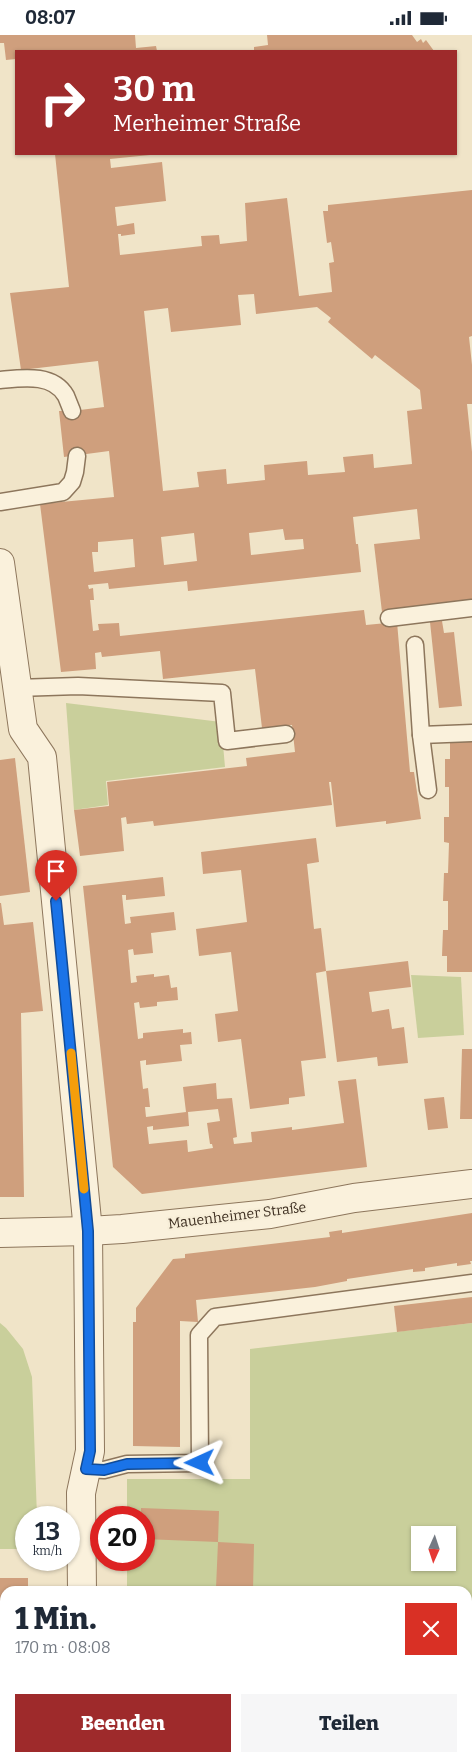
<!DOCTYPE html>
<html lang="de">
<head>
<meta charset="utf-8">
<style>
  body { margin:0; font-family:Bitter,serif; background:#f6f6f7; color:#1f2937; height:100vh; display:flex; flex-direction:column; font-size:19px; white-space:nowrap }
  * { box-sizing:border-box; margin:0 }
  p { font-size:16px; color:#747a83 }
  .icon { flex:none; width:28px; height:28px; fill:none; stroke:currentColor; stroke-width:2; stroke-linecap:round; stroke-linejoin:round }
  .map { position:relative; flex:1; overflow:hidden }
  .drawer { position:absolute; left:0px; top:1551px; width:472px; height:176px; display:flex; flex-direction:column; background:#fff; border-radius:15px 15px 0 0; box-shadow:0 1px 4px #0004 }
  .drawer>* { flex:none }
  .top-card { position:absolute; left:15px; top:15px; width:442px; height:105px; border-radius:0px; box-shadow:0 1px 4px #0004; background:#9e2a2b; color:#fff; overflow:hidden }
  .needle { width:32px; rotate:183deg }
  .controls { position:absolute; left:411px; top:1491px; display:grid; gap:10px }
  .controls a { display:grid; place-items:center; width:45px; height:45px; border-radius:0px; background:#fff; box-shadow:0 1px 4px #0004; font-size:25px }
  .speed { position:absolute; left:15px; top:1471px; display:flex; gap:10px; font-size:25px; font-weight:700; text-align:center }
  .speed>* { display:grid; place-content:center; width:65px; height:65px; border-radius:50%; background:#fff; box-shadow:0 1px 4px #0004; line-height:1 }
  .speed small { font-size:12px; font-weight:400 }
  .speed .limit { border:8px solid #d22; background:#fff; color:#111 }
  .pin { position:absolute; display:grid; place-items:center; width:42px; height:42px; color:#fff; margin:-51px -21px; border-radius:50% 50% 50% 0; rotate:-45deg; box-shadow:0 0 5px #0007 }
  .pin .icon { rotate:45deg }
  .me { position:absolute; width:55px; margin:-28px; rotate:269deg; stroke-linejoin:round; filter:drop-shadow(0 0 4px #0008) }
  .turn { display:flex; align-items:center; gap:18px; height:105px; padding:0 15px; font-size:22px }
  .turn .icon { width:65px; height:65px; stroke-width:2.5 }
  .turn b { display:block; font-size:35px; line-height:42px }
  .round { display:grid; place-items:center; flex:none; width:52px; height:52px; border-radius:0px; background:#f6f6f7 }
  .overview { display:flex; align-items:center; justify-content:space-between; height:85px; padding:0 15px }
  h1 { font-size:30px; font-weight:800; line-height:38px }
  .primary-button { display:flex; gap:10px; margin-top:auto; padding:10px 15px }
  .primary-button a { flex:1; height:58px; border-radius:0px; background:#9e2a2b; color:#fff; font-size:20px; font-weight:800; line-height:58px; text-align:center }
  .primary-button a+a { background:#f6f6f7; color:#1f2937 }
  .status { display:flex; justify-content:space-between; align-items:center; height:35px; padding:0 25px; background:#fff; direction:ltr }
  .status svg { height:14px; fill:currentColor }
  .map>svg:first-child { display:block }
  .green { fill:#c9cf9b; fill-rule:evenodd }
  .building { fill:#cf9f7d; fill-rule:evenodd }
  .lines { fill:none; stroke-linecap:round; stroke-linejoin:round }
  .service-casing { stroke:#8d765c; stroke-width:19 }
  .minor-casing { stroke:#8d765c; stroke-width:30 }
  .service { stroke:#faf1dc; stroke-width:16 }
  .minor { stroke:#faf1dc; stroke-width:28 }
  .route-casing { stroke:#114b97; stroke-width:12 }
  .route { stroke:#1a73e8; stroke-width:9 }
  .slow { stroke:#f59e0b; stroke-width:9 }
  .labels { text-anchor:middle; stroke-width:4.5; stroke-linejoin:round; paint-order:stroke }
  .street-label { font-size:14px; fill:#3d2e20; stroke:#f7eed8 }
</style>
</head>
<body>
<div class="status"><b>08:07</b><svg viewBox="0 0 49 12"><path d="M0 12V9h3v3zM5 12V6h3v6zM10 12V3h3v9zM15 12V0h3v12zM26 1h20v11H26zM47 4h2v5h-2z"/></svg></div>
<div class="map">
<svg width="472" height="1727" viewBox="0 0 472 1727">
  <rect width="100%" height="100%" fill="#f0e4c8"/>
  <g class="green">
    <path d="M66 668 221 687 225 732 106 746 108 770 74 775Z"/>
    <path d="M411 940 461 942 464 1000 418 1003Z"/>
    <path d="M0 1288 6 1293 23 1314 32 1342 37 1482H26V1514H0Z"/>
    <path d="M472 1288V1727H245V1723L468 1722V1556H127V1525H144V1482H127V1444H250V1314ZM420 1500H448V1528H420Z"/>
  </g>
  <g class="building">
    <path d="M0 0H135L136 13 156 11 157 16H16V24L6 25 4 8H0Z"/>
    <path d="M267 0H412L417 7 421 4 423 8 426 5 434 16H254V12L268 10Z"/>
    <path d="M55 119H150V120L110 124 111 133 162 127 166 166 115 172 117 191 134 188 135 199 121 201V199H118L120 220 202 211 201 201 219 200 220 209 247 206 245 168 287 163 299 261 332 257 329 228 334 227 331 207 327 208 323 176H328V170L472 155V301L469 302 472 330V369H467L472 417V567L382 577 374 509 420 504 417 474 353 482 356 509H358L361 537 188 556 187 546 109 554 108 548 88 550 89 554 93 553 94 565H90L93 596 99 595 98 589 119 588 120 601 364 575 366 590 397 587 410 737H414L421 784 386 789V786L336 792 331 747H329L332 770 154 791 153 786 127 789 126 782 121 783 124 816 80 821 74 775 109 771 107 747 247 731 246 723 295 717 292 690 262 693 255 634 163 644 160 616 102 622 101 617 95 618 96 634 61 637 40 469 114 462 109 416 64 422 59 376H72L104 372 98 326 21 335 10 258 69 252ZM254 259 256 279 317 272 331 283 328 287 372 324 375 320 420 355 422 374 407 376 412 429 374 433 373 419 343 422 345 437 308 440 307 426 264 430 265 445 227 449 226 434 197 437 199 452 163 456 144 276 168 273 171 297 241 290 238 260ZM283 494 285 505 303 504 304 514 251 520 249 498ZM194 498 197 526 164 530 161 502ZM133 504 135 532 94 537 92 517H98V507Z"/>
    <path d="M442 586 444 598 454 597 462 671 439 673 430 587Z"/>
    <path d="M450 706H472V937H447V921H442L443 895H448V866H443L444 838H448L449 808 444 807V782H449V752H445V724H450Z"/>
    <path d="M15 723 30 857 0 861V725Z"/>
    <path d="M316 803 319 827 307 829 314 894 321 893 326 936 316 938 326 1023 301 1026 305 1061 289 1063V1069L250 1074 241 1004 218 1007 215 979 238 976 231 917 199 921 196 894 247 887 241 835 203 839 201 817Z"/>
    <path d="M163 842 165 861 126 865V860H122L125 889 131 888 130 882 174 877 176 895 151 898 153 918 134 920 133 914 128 915 131 948 137 947 136 941 154 939V942L169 940 171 953 177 952 178 965 157 967V971L140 973 139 967 134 968 138 1004 143 1003V998L183 994V998L191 997 192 1009 180 1010 182 1026 146 1030V1025L140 1026 143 1054 148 1053 150 1072H145L146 1082 186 1077 183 1052 216 1048 217 1064 232 1063 237 1102 233 1103 234 1109 252 1107 251 1097 292 1092V1095L344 1088 338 1046 356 1044 367 1132 142 1159 113 1132 83 851ZM218 1074 220 1086 207 1088 210 1109H212L213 1113 188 1117 187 1105 149 1109 147 1092 153 1091V1095L189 1091 188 1077Z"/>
    <path d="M0 868H1L4 890 33 887 43 976 21 978 24 1162H0Z"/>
    <path d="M408 926 411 952 369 957 372 977 389 974 392 994 404 992 408 1028 378 1031 377 1022 337 1027 326 936Z"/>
    <path d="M462 1014H472V1084H460Z"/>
    <path d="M444 1062 448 1093 428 1095 424 1064Z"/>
    <path d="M472 1178V1226H470L471 1229 457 1231V1228L425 1233V1236L413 1237V1234L347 1244V1246L315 1252 196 1265 198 1287 180 1286V1412L133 1411V1287H136V1273L173 1224 185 1223V1219L330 1202 329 1197 342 1195V1198Z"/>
    <path d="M472 1262V1288L397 1297 394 1271Z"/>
    <path d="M141 1473 219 1476 218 1507 254 1509 253 1555 216 1553 218 1507 144 1504V1482H141Z"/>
    <path d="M0 1543H28V1556H5V1576H0Z"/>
    <rect x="0" y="1595" width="5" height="31"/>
    <rect x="19" y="1722" width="34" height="5"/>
    <rect x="133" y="1722" width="41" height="5"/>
  </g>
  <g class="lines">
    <defs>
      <g id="service">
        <path d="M0 345C22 343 53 338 66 361 68 366 70 371 72 376"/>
        <path d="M0 467 63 457 72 447 75 437 77 421"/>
        <path d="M389 583 472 573"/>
        <path d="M415 610 421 700 472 698"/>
        <path d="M17 653 78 651 222 658 227 706 286 699"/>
        <path d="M421 700 428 755"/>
        <path d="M86 1434 104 1435 127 1429 200 1428 199 1300 215 1282 472 1248"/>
      </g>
      <g id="minor">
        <path d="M0 528 23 694 42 722 88 1196 90 1416 81 1458 82 1556"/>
        <path d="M0 1198 88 1196 122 1194 270 1179 354 1163 472 1149"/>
        <path d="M83 1722V1727"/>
      </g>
    </defs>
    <use href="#service" class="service-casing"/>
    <use href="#minor" class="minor-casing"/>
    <use href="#service" class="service"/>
    <use href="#minor" class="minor"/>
  </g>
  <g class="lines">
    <defs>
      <path id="route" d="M56 866 88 1196 90 1416 86 1434 104 1435 127 1429 200 1428"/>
    </defs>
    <use href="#route" class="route-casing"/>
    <use href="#route" class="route"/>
    <path class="slow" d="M71 1018 84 1154"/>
  </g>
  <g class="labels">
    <g class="street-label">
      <text transform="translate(237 1180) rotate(-7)" y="5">Mauenheimer Straße</text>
    </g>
  </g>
</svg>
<div class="controls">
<a><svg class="needle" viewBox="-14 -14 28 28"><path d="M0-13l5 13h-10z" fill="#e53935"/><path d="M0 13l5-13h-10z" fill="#747a83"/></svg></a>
</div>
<div class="speed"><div>13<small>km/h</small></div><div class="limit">20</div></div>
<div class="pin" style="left:56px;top:866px;background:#d93025"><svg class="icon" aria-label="arrive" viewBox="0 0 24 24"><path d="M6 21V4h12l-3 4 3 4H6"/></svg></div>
<svg class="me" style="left:200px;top:1428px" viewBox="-20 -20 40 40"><path d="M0-17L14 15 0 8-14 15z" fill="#1a73e8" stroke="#fff" stroke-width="4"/></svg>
<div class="top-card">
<div class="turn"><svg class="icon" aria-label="right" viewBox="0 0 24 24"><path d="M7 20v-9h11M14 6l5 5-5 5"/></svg><div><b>30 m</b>Merheimer Straße</div></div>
</div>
<section class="drawer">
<div class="overview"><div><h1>1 Min.</h1><p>170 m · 08:08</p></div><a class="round" style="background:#d93025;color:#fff"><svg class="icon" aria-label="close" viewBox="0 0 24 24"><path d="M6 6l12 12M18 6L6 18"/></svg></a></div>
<div class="primary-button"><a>Beenden</a><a>Teilen</a></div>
</section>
</div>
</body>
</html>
